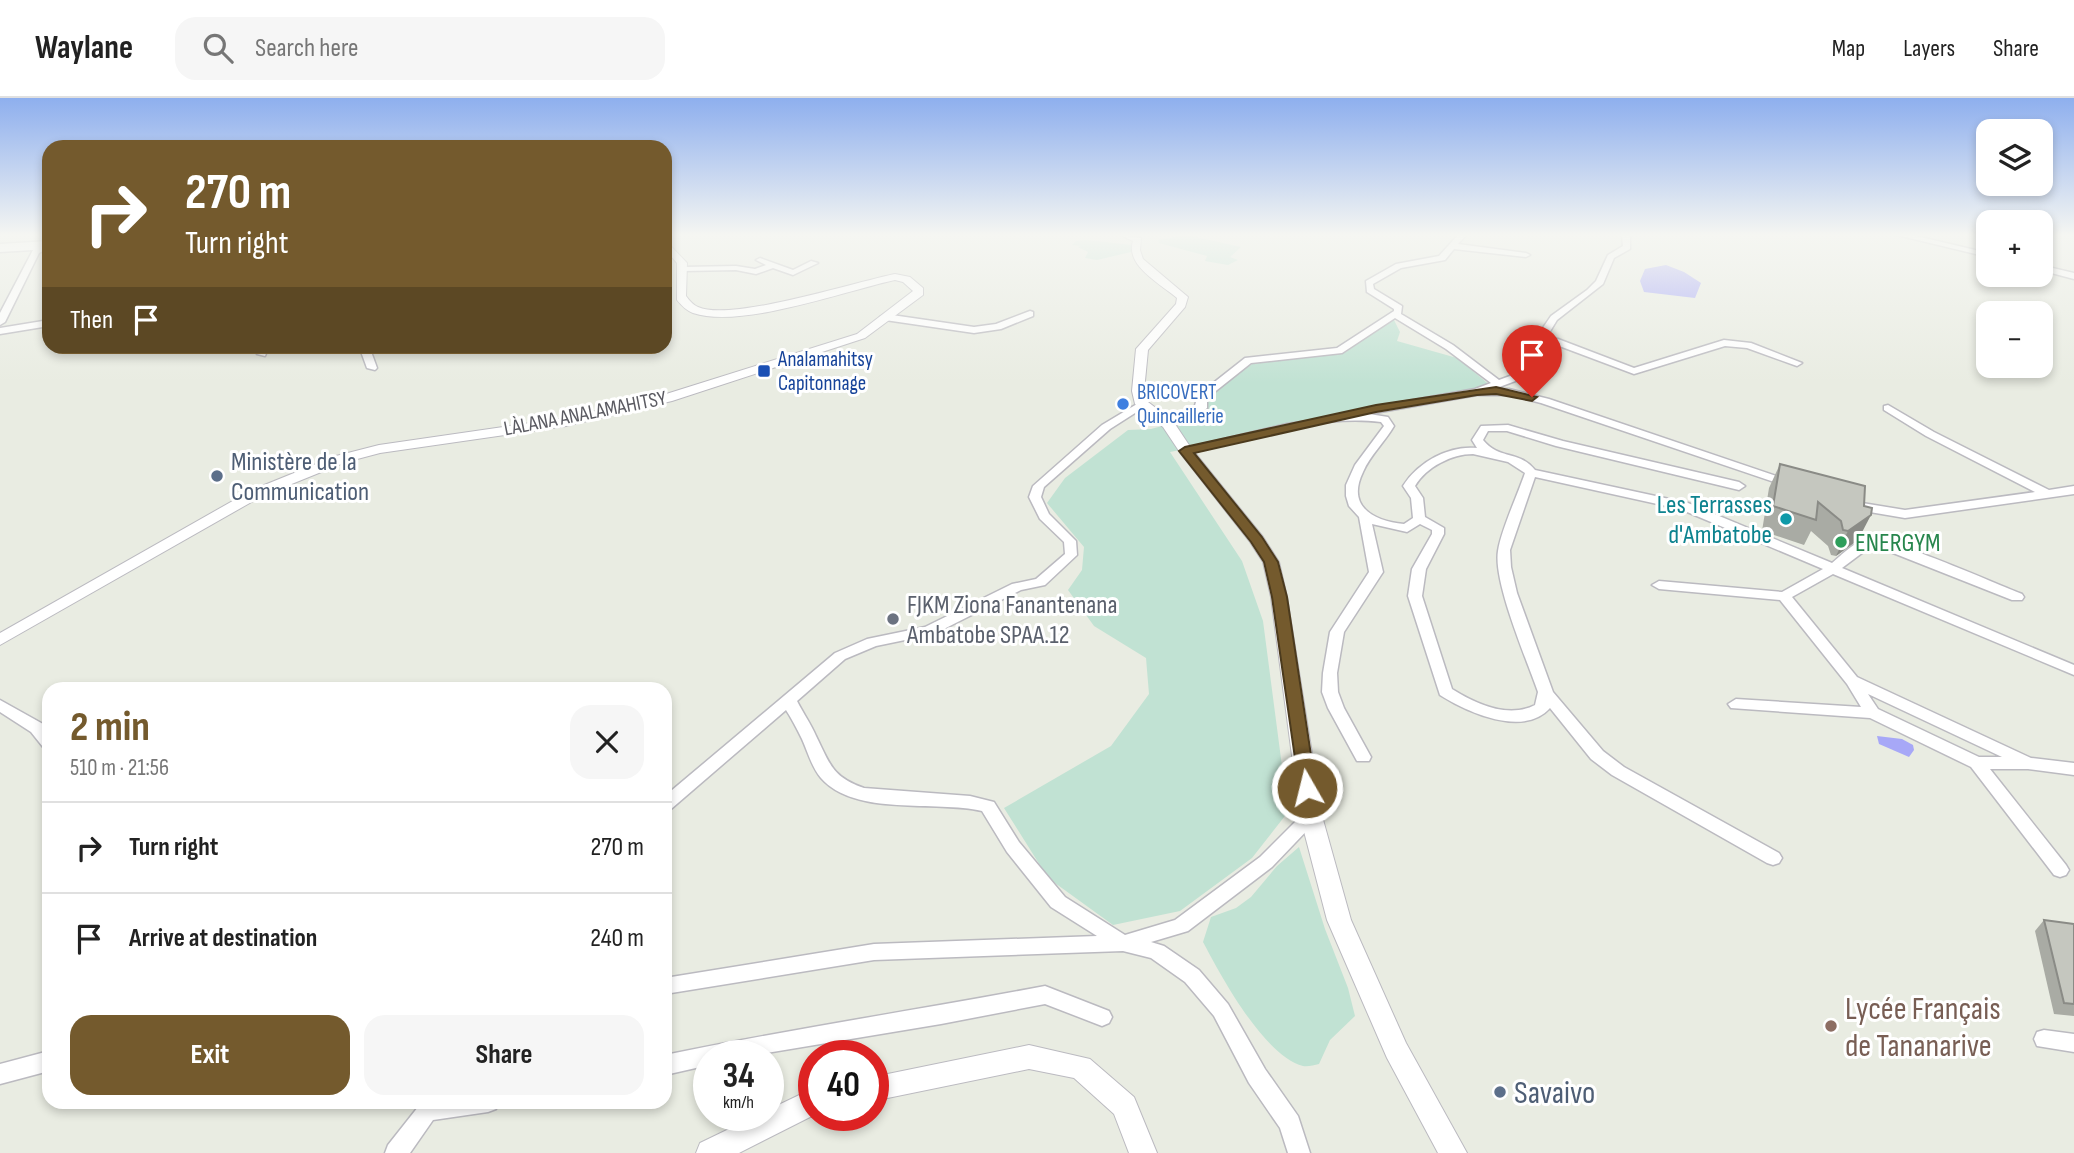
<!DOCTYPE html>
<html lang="en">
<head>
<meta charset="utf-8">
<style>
  body { margin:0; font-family:"Sofia Sans Condensed",sans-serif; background:#f6f6f6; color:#222; height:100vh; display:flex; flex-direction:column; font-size:26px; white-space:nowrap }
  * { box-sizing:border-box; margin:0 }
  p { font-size:23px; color:#767676 }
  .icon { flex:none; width:38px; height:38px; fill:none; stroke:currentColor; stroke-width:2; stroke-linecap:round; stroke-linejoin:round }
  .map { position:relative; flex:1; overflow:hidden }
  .drawer { position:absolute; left:42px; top:584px; width:630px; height:427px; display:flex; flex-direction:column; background:#fff; border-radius:21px; box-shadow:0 4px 10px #0003 }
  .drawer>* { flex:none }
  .guide { position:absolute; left:42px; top:42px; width:630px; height:214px; border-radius:21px; box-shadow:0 4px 10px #0003; background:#745a2d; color:#fff; overflow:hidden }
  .buttons { position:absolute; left:1976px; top:21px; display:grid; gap:14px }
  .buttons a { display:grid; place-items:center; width:77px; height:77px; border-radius:14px; background:#fff; box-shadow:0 4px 10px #0003; font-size:35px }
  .speed { position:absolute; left:693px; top:942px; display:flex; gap:14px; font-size:35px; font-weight:700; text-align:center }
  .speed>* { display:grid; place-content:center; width:91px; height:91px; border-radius:50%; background:#fff; box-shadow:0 4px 10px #0003; line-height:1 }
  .speed small { font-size:18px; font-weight:400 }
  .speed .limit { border:10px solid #d22; background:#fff; color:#111 }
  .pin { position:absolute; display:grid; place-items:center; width:60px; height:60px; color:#fff; margin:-72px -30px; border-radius:50% 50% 50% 0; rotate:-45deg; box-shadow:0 0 7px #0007 }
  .pin .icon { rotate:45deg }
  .me { position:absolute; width:77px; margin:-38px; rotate:352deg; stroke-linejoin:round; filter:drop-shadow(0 0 5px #0008) }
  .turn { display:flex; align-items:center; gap:24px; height:147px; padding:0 28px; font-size:32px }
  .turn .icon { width:91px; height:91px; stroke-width:2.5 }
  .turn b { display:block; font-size:49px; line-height:60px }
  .then { display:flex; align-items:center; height:66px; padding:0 28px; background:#0003; gap:14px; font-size:26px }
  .round { display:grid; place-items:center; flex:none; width:74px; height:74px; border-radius:21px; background:#f6f6f6 }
  .headline { display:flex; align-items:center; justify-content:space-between; height:119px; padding:0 28px }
  h1 { font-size:42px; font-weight:700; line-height:52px; color:#745a2d }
  .primary-button { display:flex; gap:14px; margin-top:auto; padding:14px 28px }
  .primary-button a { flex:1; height:80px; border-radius:21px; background:#745a2d; color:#fff; font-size:28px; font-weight:700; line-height:80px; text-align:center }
  .primary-button a+a { background:#f6f6f6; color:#222 }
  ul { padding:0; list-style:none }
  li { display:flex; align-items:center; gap:21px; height:91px; padding:0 28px; border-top:2px solid #e0e0e0 }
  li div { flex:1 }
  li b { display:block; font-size:26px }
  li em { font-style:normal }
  header { display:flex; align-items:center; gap:42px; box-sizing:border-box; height:98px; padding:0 35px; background:#fff; border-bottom:2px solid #e0e0e0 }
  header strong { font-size:33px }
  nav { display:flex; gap:38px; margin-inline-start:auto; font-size:24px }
  .search { width:490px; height:63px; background:#f6f6f6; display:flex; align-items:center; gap:18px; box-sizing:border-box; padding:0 24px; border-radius:21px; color:#767676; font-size:26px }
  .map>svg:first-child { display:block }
  .green { fill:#c1e2d3 }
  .water { fill:#a7a8f7 }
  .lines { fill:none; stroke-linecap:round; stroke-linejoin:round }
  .minor-casing { stroke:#bbbac0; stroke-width:3 }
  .tertiary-casing { stroke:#bbbac0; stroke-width:2 }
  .secondary-casing { stroke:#bcbbc2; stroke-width:3 }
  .minor { fill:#fff; fill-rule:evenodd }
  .tertiary { fill:#fff; fill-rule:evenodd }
  .secondary { fill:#fff; fill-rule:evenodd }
  .wall { fill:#a9aba4 }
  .shaded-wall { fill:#8a8b86 }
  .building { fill:#c5c7bf; stroke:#8a8b86; stroke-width:2 }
  .route { fill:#745a2d; stroke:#4b3a1d; stroke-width:2 }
  .transit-dot { fill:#1a4fb4; stroke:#fff; stroke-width:2.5 }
  .shop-dot { fill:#3f7fe0; stroke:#fff; stroke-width:2.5 }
  .service-dot { fill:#5c6f8a; stroke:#fff; stroke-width:2.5 }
  .culture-dot { fill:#0f9aa8; stroke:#fff; stroke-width:2.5 }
  .leisure-dot { fill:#2e9e5b; stroke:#fff; stroke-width:2.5 }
  .worship-dot { fill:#6b7280; stroke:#fff; stroke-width:2.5 }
  .education-dot { fill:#8d6e63; stroke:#fff; stroke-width:2.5 }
  .labels { text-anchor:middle; stroke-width:6; stroke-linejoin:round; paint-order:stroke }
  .far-transit-label { font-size:21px; fill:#164399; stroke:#fff; text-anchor:start }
  .far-shop-label { font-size:21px; fill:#366cbe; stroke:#fff; text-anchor:start }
  .far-street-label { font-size:21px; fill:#5b5b62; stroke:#fff }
  .service-label { font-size:26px; fill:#4e5e75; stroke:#fff; text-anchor:start }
  .culture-label { font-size:26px; fill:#0d838f; stroke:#fff; text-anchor:end }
  .leisure-label { font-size:26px; fill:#27864d; stroke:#fff; text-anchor:start }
  .worship-label { font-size:26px; fill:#5b616d; stroke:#fff; text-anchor:start }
  .near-education-label { font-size:32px; fill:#785e54; stroke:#fff; text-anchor:start }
  .near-service-label { font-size:32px; fill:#4e5e75; stroke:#fff; text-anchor:start }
</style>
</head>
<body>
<header>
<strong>Waylane</strong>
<div class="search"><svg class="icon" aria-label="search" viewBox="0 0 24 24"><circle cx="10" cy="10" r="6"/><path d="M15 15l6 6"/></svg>Search here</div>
<nav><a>Map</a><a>Layers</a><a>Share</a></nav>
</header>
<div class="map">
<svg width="2074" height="1055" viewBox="0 0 2074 1055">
  <rect width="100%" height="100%" fill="#e9ece2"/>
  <g class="green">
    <path d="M1187 137 1241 149 1230 159 1238 162 1228 167 1205 163 1207 158 1159 145 1158 142Z"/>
    <path d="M1086 142 1132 147 1131 154 1097 162 1085 160 1088 154 1078 149 1081 148 1072 147 1076 143Z"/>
    <path d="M1393 220 1400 234 1397 243 1457 260 1491 288C1446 301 1400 305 1354 314 1293 327 1232 342 1170 354L1242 463 1263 523 1288 714 1252 760 1180 813 1113 827 1048 780 1004 710 1111 648 1149 596 1146 560 1094 528 1068 492 1082 472 1084 449 1047 405 1065 380 1128 332 1151 331 1192 320 1219 290 1252 266 1346 254Z"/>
    <path d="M1299 749 1325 831 1348 890 1355 918 1330 942 1319 966C1314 967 1308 969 1303 968 1264 958 1221 878 1203 844L1211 819 1236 810 1251 799 1277 768Z"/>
  </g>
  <g class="water">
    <path d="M1666 167 1684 174 1701 185 1695 200 1644 194 1640 183 1645 171Z"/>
    <path d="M1877 638 1902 641 1913 647 1914 652 1909 659 1879 646Z"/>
  </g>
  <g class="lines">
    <defs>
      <g id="minor">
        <path d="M1458 137H1466L1458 146 1526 155 1530 157 1526 159 1454 151 1445 162 1401 170 1373 186 1374 191 1402 208 1401 216 1453 247 1499 282 1510 278 1551 218 1587 192 1596 183 1608 157 1623 148 1622 137H1630V151L1614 160 1603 186 1557 222 1546 240 1558 241 1634 270 1724 242 1751 245 1802 265 1797 268 1747 250 1725 248 1634 276 1554 246H1543L1518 282 1494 291H1509L1549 301 1794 384 1796 386 1794 388H1786L1541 305 1509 297H1477L1369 316 1388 319 1394 328C1385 344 1370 357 1363 374 1346 409 1374 423 1404 426L1413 420 1411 400 1403 388C1418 364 1449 347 1477 350L1472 342 1481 328 1508 327 1563 343 1739 384 1745 388 1739 392 1556 348 1507 333H1488L1483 342C1499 362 1519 352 1535 372L1688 405 1832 465C1842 457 1854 443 1868 442 1892 439 1993 485 2022 496L2024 499 2022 502H2012L1888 453 1870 449 1842 470 2074 567V577L1833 476 1792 499 1857 579 2031 660 2074 665V677L2028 671H1990L2066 767 2069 772 2066 777 2060 779 2054 777 1971 669 1870 620 1731 610 1728 606 1736 601 1861 609 1847 586 1780 502 1659 491 1652 487 1659 483 1782 494 1823 471 1680 411 1535 379 1510 452 1511 469 1517 495 1553 594 1603 653 1624 669 1779 755 1782 760 1779 765 1773 767 1767 765 1612 677 1591 661 1550 610C1523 640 1467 614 1440 597L1408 498 1412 471 1432 436V432L1420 426 1407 434 1372 426 1383 474 1344 534 1337 575 1338 594 1344 610 1371 659 1369 663H1357L1328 610 1322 594 1323 575 1330 534 1369 474 1359 419 1349 408 1346 398V387L1355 367 1384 328 1381 324C1316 316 1248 341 1186 356L1180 353 1182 351 1287 326 1359 316V312L1363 311 1475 291 1491 285 1446 251 1395 220 1342 255 1251 265 1207 300V310L1194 321 1168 329 1163 326 1194 311 1198 297 1245 260 1337 250 1394 213V211L1367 194 1366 183 1396 166 1439 158ZM1473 356 1508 364 1525 375C1518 396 1501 432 1498 453 1493 484 1527 562 1538 594L1535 607C1508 621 1476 606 1452 591L1422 498 1426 471 1444 436V430L1425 419 1423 400 1415 388C1426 369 1452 356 1473 356ZM1868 596 2002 659H1979L1878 611Z"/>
        <path d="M1897 137H1912L1988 155V159Z"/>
        <path d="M49 145V150L39 155 5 224 0 227V215L33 152Z"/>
        <path d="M760 160 793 172 811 163 818 165 793 177 773 170 756 176 736 172 683 173 679 171 683 169 736 168 755 171 766 167 756 162Z"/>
        <path d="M2040 167 2074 175V181L2040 172Z"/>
        <path d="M1030 213 1033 214V218L1001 231 974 235 885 222 880 219 885 216 974 229 996 226Z"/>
        <path d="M49 222V228L0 236V230Z"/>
        <path d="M259 248H269L265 258 257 256Z"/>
        <path d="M359 248H369L377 270 375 272 367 270Z"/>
        <path d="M1142 303 1147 306 1146 308 1110 331 1044 389 1041 399 1049 416 1076 443 1077 457 1045 487 1021 492 934 536 876 548 845 561 797 603C803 615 811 626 816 638 830 666 832 679 864 690L970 698 994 704 1019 744 1065 799 1125 837 1175 822 1260 759 1305 714 1311 712 1317 714 1320 718 1317 722 1272 769 1188 833 1151 844 1164 848 1199 872 1228 906 1265 971 1298 1018 1310 1055H1288L1280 1030 1249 985 1214 918 1185 884 1151 860 1123 853 874 862 665 896V880L874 846 1097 838 1051 809 1007 754 982 713C936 702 855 719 821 680 811 668 808 654 802 641 797 631 792 621 786 612L671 711 665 713V698L835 555 867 541 925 529 1012 486 1036 481 1065 456 1064 444 1040 421 1029 399 1033 388 1102 327Z"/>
        <path d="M1888 307 1934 334 2049 392 2074 388V396L1905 420 1852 411 1850 408 1852 405 1856 404 1905 412 2035 394 1926 338 1884 312V308Z"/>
        <path d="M0 602 43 626 49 634V650L43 649 31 634 0 614Z"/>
        <path d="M1045 888 1109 913 1112 919 1109 925 1102 928 1045 906 941 926 754 957H709V967L665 977V957C791 931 918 912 1045 888Z"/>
        <path d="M2044 932 2074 936V954L2037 948 2034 941 2037 934Z"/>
        <path d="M49 953V973L0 986V966Z"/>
        <path d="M422 1004H499L496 1011 488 1014 433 1022 410 1055H385L388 1047Z"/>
      </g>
      <g id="tertiary">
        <path d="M1120 137 1141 140 1140 152 1143 161 1188 199 1185 209 1148 252 1144 293 1148 304 1173 323 1191 350 1263 439 1279 464 1287 499 1322 718 1351 822 1406 945 1467 1055H1438L1387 960 1327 822 1300 718 1271 499 1263 464 1250 444 1181 356 1163 329 1135 306 1132 293 1136 251 1176 206 1177 200C1161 186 1125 168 1133 143Z"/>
        <path d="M665 142 687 165 686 198C689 202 693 207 698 209 731 224 855 184 895 176L910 179 923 190V197L865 240 672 303 566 328 380 355 346 364 262 398 0 547V535L252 392 336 358 379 347 566 320 663 297 857 236 913 193 903 184 895 182C844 193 742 231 693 215 687 213 681 207 677 202V165L665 151Z"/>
        <path d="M1029 947 1090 961 1134 999 1157 1055H1129L1114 1016 1074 980 1029 971 873 1003V979Z"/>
        <path d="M814 990V1017L739 1055H696L700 1045 758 1017H768V1012Z"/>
      </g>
      <path id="secondary" d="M49 143V151L0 154V146Z"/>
    </defs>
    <use href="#minor" class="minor-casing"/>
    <use href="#tertiary" class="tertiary-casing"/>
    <use href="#secondary" class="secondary-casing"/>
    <use href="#minor" class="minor"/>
    <use href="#tertiary" class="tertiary"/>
    <use href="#secondary" class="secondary"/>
  </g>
  <g class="wall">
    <path d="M1780 366 1865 388 1858 442 1836 458 1831 457 1828 448 1811 433 1804 447 1762 433 1769 390Z"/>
    <path d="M2044 822 2074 826V918L2054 916 2035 833Z"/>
  </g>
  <path class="shaded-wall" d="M1871 417 1858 442 1836 458 1848 433Z"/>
  <g class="building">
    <path d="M1780 366 1865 388 1864 408 1872 410 1871 417 1848 433 1843 432 1841 423 1818 404 1816 422 1773 408Z"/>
    <path d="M2044 822 2074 826V906L2064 905Z"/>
  </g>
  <linearGradient id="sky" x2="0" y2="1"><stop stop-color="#8eafee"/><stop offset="0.48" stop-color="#f5f6f2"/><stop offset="1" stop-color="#f5f6f2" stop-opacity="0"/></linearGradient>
  <rect width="2074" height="285" fill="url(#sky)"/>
  <path class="route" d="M1496 289 1537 299 1532 303 1496 296 1477 297 1376 314 1194 355 1262 439 1278 464 1287 499 1316 690 1314 695H1300L1272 499 1264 464 1251 444 1179 353 1185 349 1376 307Z"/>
  <rect class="transit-dot" x="757" y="266" width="14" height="14" rx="3.5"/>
  <circle class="shop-dot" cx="1123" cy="306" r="7"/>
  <g class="service-dot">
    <circle cx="217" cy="378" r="7"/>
    <circle cx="1500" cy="994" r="7"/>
  </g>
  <circle class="culture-dot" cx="1786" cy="421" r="7"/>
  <circle class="leisure-dot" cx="1841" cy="444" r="7"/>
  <circle class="worship-dot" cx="893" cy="521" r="7"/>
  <circle class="education-dot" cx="1831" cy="928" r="7"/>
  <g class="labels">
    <g class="far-transit-label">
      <text x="778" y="268">Analamahitsy<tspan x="778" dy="24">Capitonnage</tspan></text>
    </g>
    <g class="far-shop-label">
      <text x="1137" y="301">BRICOVERT<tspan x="1137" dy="24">Quincaillerie</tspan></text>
    </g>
    <g class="far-street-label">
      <text transform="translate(585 315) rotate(-11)" y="7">LÀLANA ANALAMAHITSY</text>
    </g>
    <g class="service-label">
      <text x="231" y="372">Ministère de la<tspan x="231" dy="30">Communication</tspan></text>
    </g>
    <g class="culture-label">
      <text x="1772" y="415">Les Terrasses<tspan x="1772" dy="30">d'Ambatobe</tspan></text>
    </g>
    <g class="leisure-label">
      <text x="1855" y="453">ENERGYM</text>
    </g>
    <g class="worship-label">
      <text x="907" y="515">FJKM Ziona Fanantenana<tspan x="907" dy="30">Ambatobe SPAA.12</tspan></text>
    </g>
    <g class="near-education-label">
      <text x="1845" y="921">Lycée Français<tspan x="1845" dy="37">de Tananarive</tspan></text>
    </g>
    <g class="near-service-label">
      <text x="1514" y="1005">Savaivo</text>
    </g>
  </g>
</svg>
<div class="buttons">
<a><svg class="icon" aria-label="layers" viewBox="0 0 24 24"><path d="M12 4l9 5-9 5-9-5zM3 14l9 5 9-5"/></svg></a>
<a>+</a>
<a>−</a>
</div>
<div class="speed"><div>34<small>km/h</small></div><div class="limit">40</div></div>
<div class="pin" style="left:1532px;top:299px;background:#d93025"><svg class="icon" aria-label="arrive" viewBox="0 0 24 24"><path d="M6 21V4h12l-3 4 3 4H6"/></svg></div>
<svg class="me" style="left:1307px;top:690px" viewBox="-20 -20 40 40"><circle r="17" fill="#745a2d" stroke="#fff" stroke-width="3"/><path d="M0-11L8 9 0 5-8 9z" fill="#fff"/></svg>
<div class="guide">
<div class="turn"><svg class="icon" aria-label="right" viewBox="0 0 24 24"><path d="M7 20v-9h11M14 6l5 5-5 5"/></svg><div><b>270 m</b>Turn right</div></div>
<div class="then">Then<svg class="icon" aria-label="arrive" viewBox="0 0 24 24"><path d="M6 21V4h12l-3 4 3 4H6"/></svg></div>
</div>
<section class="drawer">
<div class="headline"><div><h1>2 min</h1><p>510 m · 21:56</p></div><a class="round"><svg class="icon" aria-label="close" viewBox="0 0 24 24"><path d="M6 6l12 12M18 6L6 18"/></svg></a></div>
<ul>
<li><svg class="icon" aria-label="right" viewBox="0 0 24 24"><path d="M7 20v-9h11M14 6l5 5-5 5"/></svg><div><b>Turn right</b></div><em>270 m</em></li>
<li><svg class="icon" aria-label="arrive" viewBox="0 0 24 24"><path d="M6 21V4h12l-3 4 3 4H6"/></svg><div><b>Arrive at destination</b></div><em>240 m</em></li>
</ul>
<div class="primary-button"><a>Exit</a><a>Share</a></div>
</section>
</div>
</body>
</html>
